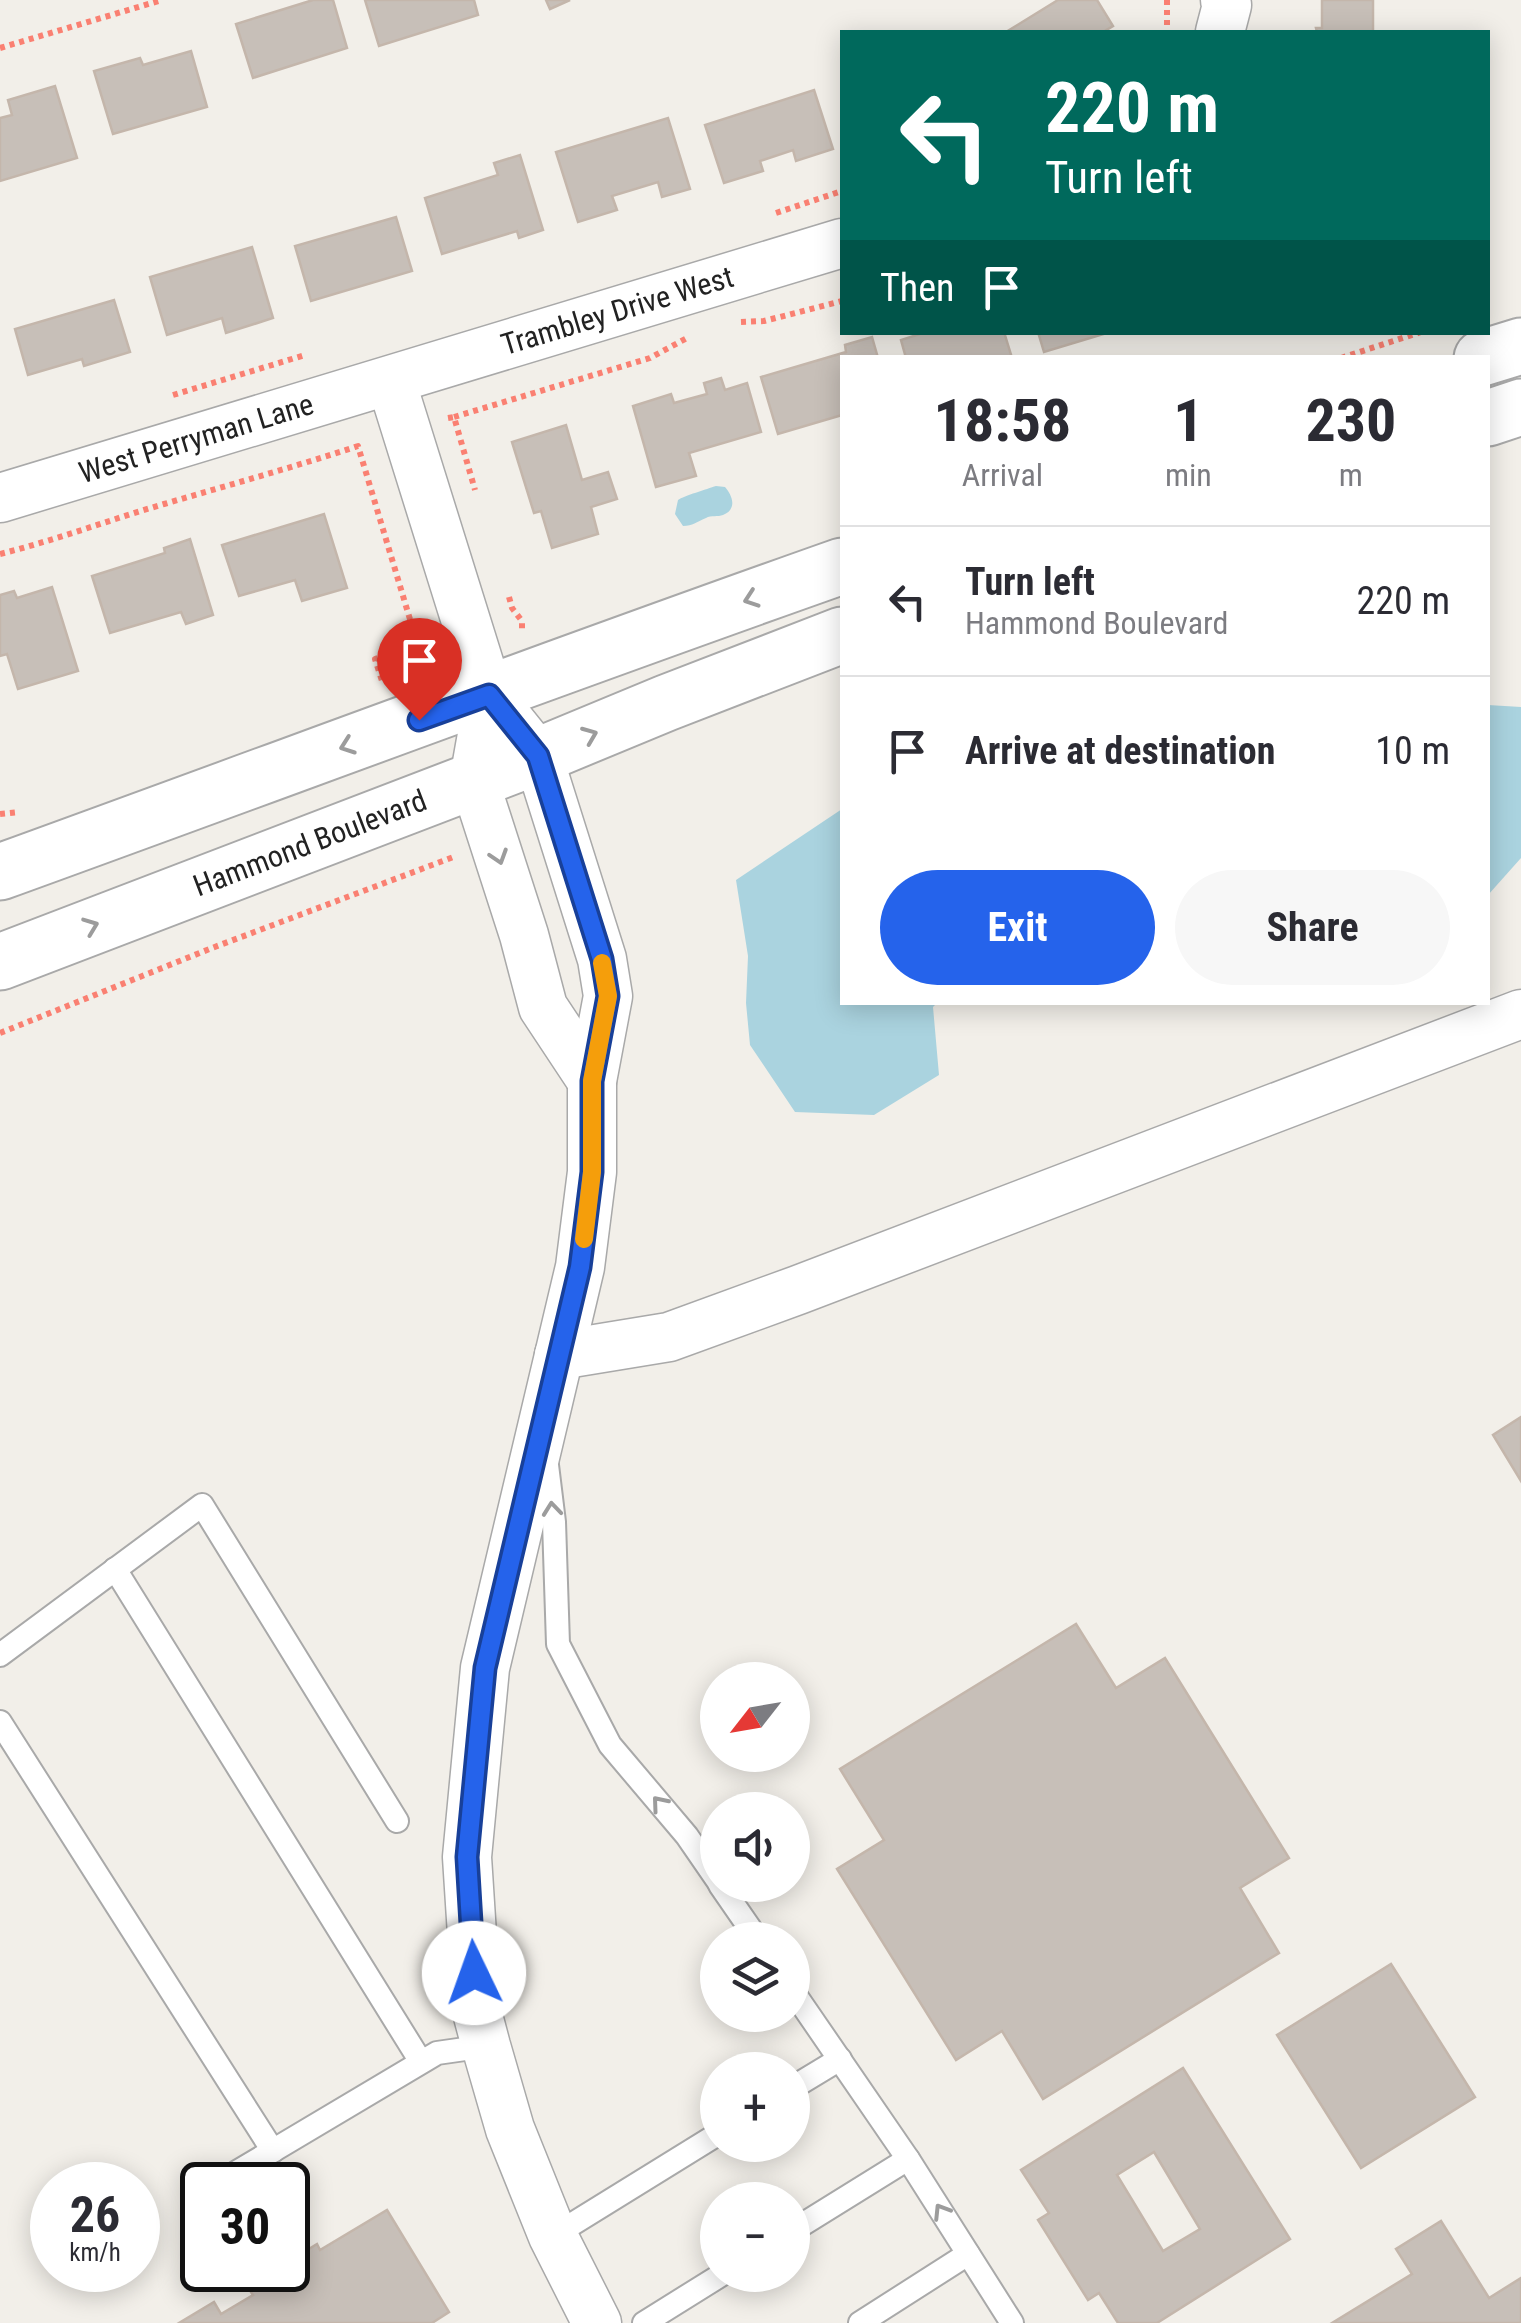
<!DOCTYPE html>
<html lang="en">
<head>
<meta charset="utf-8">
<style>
  body { margin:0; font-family:"Roboto Condensed",sans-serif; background:#f7f7f7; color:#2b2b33; height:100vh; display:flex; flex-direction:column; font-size:38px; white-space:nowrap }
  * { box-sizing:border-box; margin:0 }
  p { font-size:32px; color:#7c7c81 }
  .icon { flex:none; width:55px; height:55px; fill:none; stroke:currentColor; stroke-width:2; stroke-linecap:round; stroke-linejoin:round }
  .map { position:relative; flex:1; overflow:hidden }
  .drawer { position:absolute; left:840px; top:355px; width:650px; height:650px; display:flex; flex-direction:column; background:#fff; border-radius:0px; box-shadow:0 5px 25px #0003 }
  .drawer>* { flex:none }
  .banner { position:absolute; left:840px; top:30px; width:650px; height:305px; border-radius:0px; box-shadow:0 5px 25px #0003; background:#00695c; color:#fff; overflow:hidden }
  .needle { width:65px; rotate:239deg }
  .controls { position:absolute; left:700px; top:1662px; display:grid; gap:20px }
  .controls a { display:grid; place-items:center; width:110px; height:110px; border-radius:50%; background:#fff; box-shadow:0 5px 25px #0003; font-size:50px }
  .speed { position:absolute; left:30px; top:2162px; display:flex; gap:20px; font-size:50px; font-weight:700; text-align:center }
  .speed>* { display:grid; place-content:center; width:130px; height:130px; border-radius:50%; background:#fff; box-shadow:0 5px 25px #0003; line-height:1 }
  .speed small { font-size:25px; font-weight:400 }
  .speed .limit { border:5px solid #111; border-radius:15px; background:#fff; color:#111 }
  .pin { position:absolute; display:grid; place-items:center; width:85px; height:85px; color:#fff; margin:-102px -42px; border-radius:50% 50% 50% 0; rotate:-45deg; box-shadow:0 0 10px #0007 }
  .pin .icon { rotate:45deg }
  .me { position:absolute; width:110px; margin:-55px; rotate:357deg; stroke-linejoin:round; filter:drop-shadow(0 0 8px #0008) }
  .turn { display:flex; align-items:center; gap:35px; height:210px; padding:0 40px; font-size:45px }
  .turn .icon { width:130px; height:130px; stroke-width:2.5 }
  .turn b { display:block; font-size:70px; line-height:85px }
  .then { display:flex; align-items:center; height:95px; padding:0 40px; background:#0003; gap:20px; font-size:38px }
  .eta { display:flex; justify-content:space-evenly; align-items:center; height:170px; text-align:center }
  .eta b { font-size:60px; font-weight:700; line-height:70px }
  .primary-button { display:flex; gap:20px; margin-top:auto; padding:20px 40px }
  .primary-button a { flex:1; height:115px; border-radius:60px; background:#2563eb; color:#fff; font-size:40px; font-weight:700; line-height:115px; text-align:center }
  .primary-button a+a { background:#f7f7f7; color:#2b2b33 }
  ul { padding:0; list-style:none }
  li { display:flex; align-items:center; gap:30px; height:150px; padding:0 40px; border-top:2px solid #e1e1e2 }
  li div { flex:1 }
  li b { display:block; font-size:38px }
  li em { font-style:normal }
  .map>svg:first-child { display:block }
  .water { fill:#aad3df }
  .building { fill:#c7bfb8; stroke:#c4b6ab; stroke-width:2.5; fill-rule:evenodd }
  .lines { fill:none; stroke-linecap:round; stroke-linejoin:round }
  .service-casing { stroke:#a9a9a9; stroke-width:26 }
  .minor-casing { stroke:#a9a9a9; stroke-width:51 }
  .tertiary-casing { stroke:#a9a9a9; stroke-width:59 }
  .path { stroke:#fa8072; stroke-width:6; stroke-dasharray:5 5; stroke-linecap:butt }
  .service { stroke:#fff; stroke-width:22 }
  .minor { stroke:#fff; stroke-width:48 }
  .tertiary { stroke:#fff; stroke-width:55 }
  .oneway { stroke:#9c9c9c }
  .route-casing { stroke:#184099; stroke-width:25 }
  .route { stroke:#2563eb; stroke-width:18 }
  .slow { stroke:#f59e0b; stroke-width:18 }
  .labels { text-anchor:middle; stroke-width:8; stroke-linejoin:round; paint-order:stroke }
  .street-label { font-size:30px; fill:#222; stroke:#fff }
</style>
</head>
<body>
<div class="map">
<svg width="1521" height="2323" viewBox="0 0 1521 2323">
  <rect width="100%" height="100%" fill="#f2efe9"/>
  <g class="water">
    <path d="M716 486 725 487C732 495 738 509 723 515 718 517 711 515 706 518 696 522 693 526 683 526L675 514 678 500C684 496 707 489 716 486Z"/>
    <path d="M1488 705 1521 707V858L1488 895Z"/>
    <path d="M842 809V1002L937 1003 933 1007 939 1075 874 1115 795 1112 750 1045 746 1003 748 956 736 880Z"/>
  </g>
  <g class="building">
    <path d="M313 0H333L347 48 253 78 236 24Z"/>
    <path d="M365 0H474L478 15 379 46Z"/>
    <path d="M546 0H570L550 9Z"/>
    <path d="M1058 0H1097L1113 26 1103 32H1006Z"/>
    <path d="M1322 0H1373V32H1317L1316 28H1322Z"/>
    <path d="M191 51 207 107 113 134 94 71 140 58 143 65Z"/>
    <path d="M55 86 77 158 0 181V118L12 115 8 100Z"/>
    <path d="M814 90 833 149 796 161 793 150 760 161 763 171 724 183 705 125Z"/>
    <path d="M668 118 690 189 662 197 658 182 612 196 617 210 578 222 556 152Z"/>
    <path d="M520 155 543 230 519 238 517 231 442 254 425 198 498 175 494 163Z"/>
    <path d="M396 217 412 271 311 301 295 246Z"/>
    <path d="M252 247 273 318 226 333 222 318 167 335 150 277Z"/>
    <path d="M114 300 130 352 84 366 82 359 28 375 15 329Z"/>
    <path d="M926 332H1004L1012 358H906L901 340Z"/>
    <path d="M1038 332H1110L1044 352Z"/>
    <path d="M872 337 878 358H842V415L778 434 761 377 846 352 845 345Z"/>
    <path d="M721 378 725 390 747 383 761 432 689 453 696 476 656 487 633 406 671 394 674 403 707 394 704 383Z"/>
    <path d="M566 425 582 480 608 472 617 499 591 507 598 534 552 548 541 511 534 513 512 442Z"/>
    <path d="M324 514 347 588 302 601 295 580 239 596 222 545Z"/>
    <path d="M190 539 213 615 186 624 181 612 110 633 92 576 165 553 164 548Z"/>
    <path d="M52 587 78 671 18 689 7 654 0 656V595L14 591 17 598Z"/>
    <path d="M1521 1417V1481L1493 1435Z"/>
    <path d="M1076 1624 1116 1688 1165 1658 1289 1858 1240 1888 1279 1953 1043 2099 1002 2031 956 2060 837 1869 884 1840 840 1769Z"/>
    <path d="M1391 1964 1475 2097 1361 2168 1277 2035Z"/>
    <path d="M1183 2068 1290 2239 1157 2323H1118L1099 2293 1088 2300 1038 2220 1049 2213 1021 2170ZM1154 2152 1200 2229 1163 2251 1117 2175Z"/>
    <path d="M387 2210 449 2312 432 2323H179L214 2302 221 2314 253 2295 247 2286 274 2270H288V2262L317 2244 320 2250Z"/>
    <path d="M1441 2221 1489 2298 1521 2278V2323H1332L1412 2274 1396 2249Z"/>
  </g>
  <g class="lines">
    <defs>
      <g id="service">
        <path d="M547 1465 554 1522 558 1644 610 1745 687 1836 718 1881"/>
        <path d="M115 1569 421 2062"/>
        <path d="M0 1655 202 1505 397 1821"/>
        <path d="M0 1722 273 2151"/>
        <path d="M720 1885 758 1940"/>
        <path d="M792 1990 908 2159 1012 2323"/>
        <path d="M792 2088 840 2059"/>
        <path d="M237 2172 437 2053 486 2046"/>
        <path d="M792 2231 908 2159"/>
        <path d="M553 2236 718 2134"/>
        <path d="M644 2323 721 2275"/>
        <path d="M860 2323 968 2254"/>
      </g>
      <g id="minor">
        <path d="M1220 32 1227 5 1225 0"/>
        <path d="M391 381 489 695 538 756 602 959 608 996 592 1081V1172L580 1267 485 1668 467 1857 477 2012 486 2046 510 2129 553 2236 597 2323"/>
        <path id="s1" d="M0 498 842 243"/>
        <path d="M489 695 474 780 524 935 543 1007 592 1081"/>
        <path d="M559 1355 669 1337 798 1290 1521 1014"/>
      </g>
      <g id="tertiary">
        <path d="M1482 358 1521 346"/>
        <path d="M1488 418 1521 407"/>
        <path d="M0 872C281 770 561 665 842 566"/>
        <path id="s2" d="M0 962 538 756 666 703 842 635"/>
      </g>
    </defs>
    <use href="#service" class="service-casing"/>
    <use href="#minor" class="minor-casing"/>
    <use href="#tertiary" class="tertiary-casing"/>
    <g class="path">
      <path d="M1167 0V32"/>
      <path d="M0 48 162 0"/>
      <path d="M776 213 842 191"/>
      <path d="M741 322 764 321 842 301"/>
      <path d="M1341 358 1421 332"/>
      <path d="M173 395 305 355"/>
      <path d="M454 417 650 358 687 338"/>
      <path d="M448 418 454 417 475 490"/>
      <path d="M0 554C56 540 109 520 164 504 229 485 294 467 358 446L415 636 414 645 375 659 383 684"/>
      <path d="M509 597 512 608 522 621V630"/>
      <path d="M0 814 19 812"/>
      <path d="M0 1033 212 948 456 856"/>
    </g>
    <use href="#service" class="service"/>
    <use href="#minor" class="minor"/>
    <use href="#tertiary" class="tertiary"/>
  </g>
  <defs><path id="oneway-chevron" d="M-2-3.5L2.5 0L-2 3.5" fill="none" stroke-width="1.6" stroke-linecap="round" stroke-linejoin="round" transform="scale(2.5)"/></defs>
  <g class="oneway">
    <use href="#oneway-chevron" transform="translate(751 599) rotate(161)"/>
    <use href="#oneway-chevron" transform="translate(590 735) rotate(-22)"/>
    <use href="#oneway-chevron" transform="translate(347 746) rotate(160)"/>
    <use href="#oneway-chevron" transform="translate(499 857) rotate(72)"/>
    <use href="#oneway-chevron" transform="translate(91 926) rotate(-21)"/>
    <use href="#oneway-chevron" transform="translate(552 1509) rotate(-96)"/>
    <use href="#oneway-chevron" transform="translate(659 1803) rotate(-130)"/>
    <use href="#oneway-chevron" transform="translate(941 2211) rotate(-122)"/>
  </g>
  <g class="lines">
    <defs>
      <path id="route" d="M419 720 489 695 538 756 602 959 608 996 592 1081V1172L580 1267 485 1668 467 1857 474 1973"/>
    </defs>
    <use href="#route" class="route-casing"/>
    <use href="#route" class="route"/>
    <path class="slow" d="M584 1239 592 1172V1081L608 996 602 963"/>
  </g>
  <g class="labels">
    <g class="street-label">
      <text dy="10" stroke="none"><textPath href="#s1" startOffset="645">Trambley Drive West</textPath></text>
      <text dy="10" stroke="none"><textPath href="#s1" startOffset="205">West Perryman Lane</textPath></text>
      <text dy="10" stroke="none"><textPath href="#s2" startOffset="332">Hammond Boulevard</textPath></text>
    </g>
  </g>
</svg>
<div class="controls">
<a><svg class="needle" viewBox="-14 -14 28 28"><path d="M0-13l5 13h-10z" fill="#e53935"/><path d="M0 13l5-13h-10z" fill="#7c7c81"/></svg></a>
<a><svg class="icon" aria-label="sound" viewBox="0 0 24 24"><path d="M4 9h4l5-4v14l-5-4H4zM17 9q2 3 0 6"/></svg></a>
<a><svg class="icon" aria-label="layers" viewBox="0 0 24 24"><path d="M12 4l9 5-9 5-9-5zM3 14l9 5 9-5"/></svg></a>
<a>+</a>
<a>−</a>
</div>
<div class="speed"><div>26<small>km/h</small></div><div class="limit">30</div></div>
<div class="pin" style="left:419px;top:720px;background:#d93025"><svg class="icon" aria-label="arrive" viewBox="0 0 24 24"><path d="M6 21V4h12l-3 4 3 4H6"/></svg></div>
<svg class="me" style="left:474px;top:1973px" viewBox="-20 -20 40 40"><circle r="19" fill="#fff"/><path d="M0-13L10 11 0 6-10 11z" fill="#2563eb"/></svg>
<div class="banner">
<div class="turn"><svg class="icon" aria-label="left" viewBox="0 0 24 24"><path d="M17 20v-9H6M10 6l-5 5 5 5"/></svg><div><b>220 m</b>Turn left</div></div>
<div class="then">Then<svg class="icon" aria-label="arrive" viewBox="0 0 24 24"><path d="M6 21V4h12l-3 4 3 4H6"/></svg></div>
</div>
<section class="drawer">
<div class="eta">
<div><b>18:58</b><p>Arrival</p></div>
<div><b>1</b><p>min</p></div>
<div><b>230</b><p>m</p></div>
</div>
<ul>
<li><svg class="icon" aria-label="left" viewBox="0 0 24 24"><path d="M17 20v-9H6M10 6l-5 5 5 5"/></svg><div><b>Turn left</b><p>Hammond Boulevard</p></div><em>220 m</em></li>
<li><svg class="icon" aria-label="arrive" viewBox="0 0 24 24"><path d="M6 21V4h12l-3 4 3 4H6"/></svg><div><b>Arrive at destination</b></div><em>10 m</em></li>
</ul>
<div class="primary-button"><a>Exit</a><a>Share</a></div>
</section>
</div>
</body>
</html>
